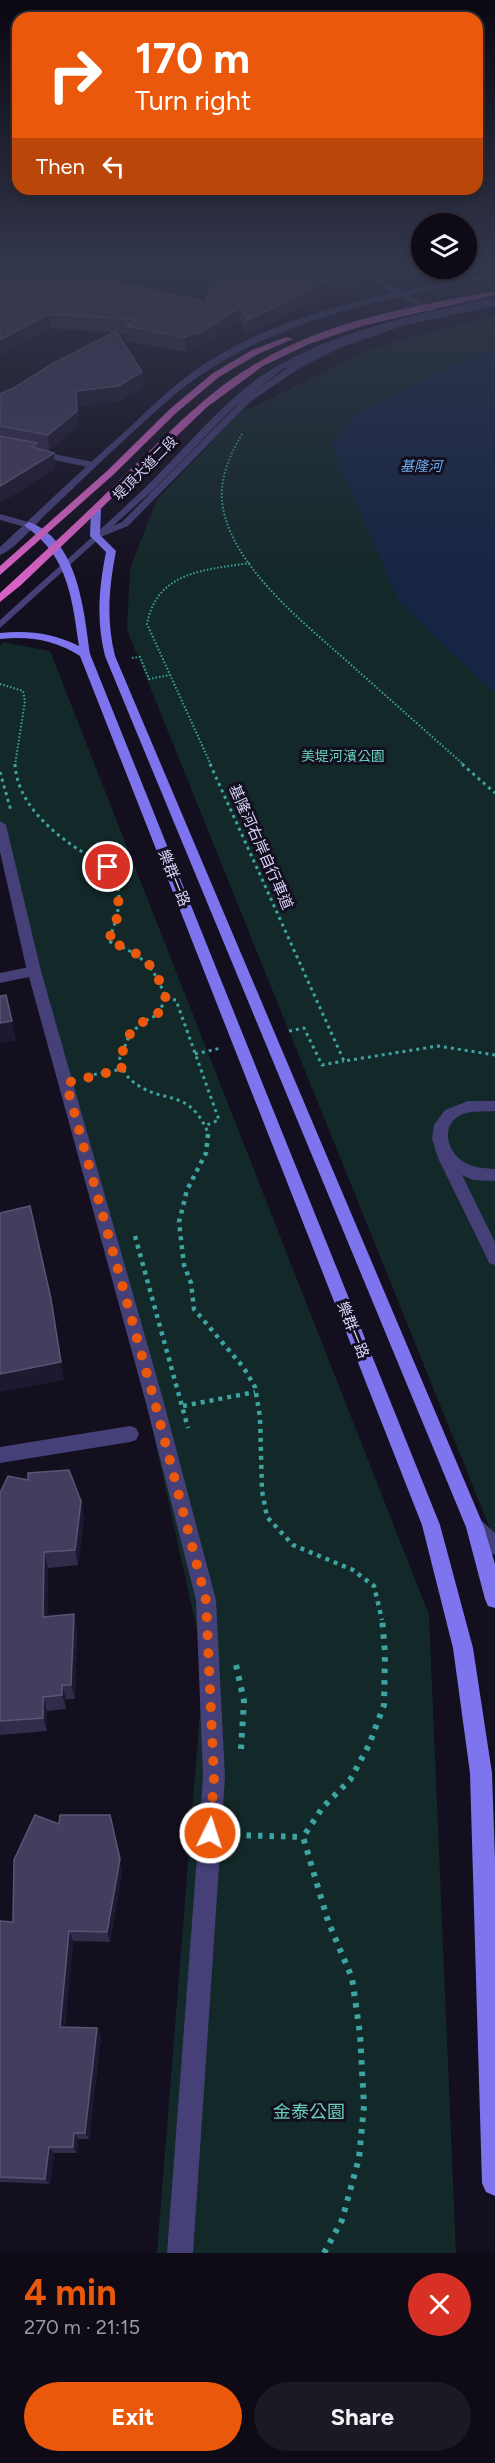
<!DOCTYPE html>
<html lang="en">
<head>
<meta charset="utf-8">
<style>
  body { margin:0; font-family:Figtree,"Noto Sans TC",sans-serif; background:#1c1924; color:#f1f3f6; height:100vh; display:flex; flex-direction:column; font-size:22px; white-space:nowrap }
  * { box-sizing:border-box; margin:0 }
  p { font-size:20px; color:#9b9ba1 }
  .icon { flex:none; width:33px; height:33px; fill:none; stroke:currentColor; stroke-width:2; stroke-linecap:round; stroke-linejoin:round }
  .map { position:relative; height:2253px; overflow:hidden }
  .side { display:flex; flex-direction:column; background:#0e0b17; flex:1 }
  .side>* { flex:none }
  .banner { position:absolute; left:12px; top:12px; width:471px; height:183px; border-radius:18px; box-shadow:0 3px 9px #0003,0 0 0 2px #2e2b36; background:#ea580c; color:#fff; overflow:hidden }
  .fabs { position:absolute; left:411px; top:213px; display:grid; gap:12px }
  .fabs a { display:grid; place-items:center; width:66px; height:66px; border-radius:50%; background:#0e0b17; box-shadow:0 3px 9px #0003,0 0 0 2px #2e2b36; font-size:30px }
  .pin { position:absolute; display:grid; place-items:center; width:51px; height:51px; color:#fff; margin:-26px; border:3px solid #fff; border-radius:50%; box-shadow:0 2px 6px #0007 }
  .me { position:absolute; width:66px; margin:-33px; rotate:4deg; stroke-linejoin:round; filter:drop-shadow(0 0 4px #0008) }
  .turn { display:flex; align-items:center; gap:21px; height:126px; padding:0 24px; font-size:27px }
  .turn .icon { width:78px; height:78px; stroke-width:2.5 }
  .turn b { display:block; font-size:42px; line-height:51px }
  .then { display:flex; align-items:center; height:57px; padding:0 24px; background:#0003; gap:12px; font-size:22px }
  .round { display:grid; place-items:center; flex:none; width:63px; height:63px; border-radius:32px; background:#1c1924 }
  .overview { display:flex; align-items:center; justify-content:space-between; height:102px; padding:0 24px }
  h1 { font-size:36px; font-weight:700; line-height:45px; color:#ea580c }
  .primary-button { display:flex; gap:12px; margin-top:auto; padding:12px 24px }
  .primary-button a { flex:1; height:69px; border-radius:36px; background:#ea580c; color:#fff; font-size:24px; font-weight:700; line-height:69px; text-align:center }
  .primary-button a+a { background:#1c1924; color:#f1f3f6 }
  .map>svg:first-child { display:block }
  .green { fill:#132828 }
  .water { fill:#152543 }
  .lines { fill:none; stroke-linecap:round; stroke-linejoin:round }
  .path-far3 { stroke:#3da4a2; stroke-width:2; stroke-dasharray:1.5 2; stroke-linecap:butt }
  .path-far2 { stroke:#3da4a2; stroke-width:3; stroke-dasharray:3 4; stroke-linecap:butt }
  .path-far1 { stroke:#3da4a2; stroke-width:4.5; stroke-dasharray:4 5; stroke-linecap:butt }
  .path { stroke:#3da4a2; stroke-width:6; stroke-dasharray:4.5 7; stroke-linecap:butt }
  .service { fill:#454078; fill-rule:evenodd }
  .minor { fill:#454078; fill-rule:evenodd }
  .tertiary { fill:#454078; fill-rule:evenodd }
  .secondary { fill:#7e75ee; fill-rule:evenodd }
  .trunk { fill:#d562c4; fill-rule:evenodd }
  .wall { fill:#322b4a }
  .shaded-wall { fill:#1e1831 }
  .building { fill:#443d5d; stroke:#5b5475; stroke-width:1.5 }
  .route { stroke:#ea580c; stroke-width:10; stroke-dasharray:0 18 }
  .labels { text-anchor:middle; stroke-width:6; stroke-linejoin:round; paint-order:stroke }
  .far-water-label { font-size:14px; font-style:italic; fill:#6daced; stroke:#130f1f }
  .far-street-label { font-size:14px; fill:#d9d3f9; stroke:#130f1f }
  .far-park-label { font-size:14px; fill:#68d0ba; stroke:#130f1f }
  .street-label { font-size:15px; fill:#d9d3f9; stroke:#130f1f }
  .near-park-label { font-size:18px; fill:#68d0ba; stroke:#130f1f }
</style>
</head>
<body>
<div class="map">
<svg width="495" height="2253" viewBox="0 0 495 2253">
  <rect width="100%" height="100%" fill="#130f1f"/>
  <g class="green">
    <path d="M495 315V350L429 376 495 685V1541L127 630 130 569 157 499 240 413 377 347Z"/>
    <path d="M3 642 50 651 429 1615 456 2253H157L204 1662 150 1418 0 841V645Z"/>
  </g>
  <path class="water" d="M495 350V692L480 680 399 602 331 445 355 414 429 376Z"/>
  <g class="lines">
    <g class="path-far3">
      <path d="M242 434C229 456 218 482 223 508 235 572 312 629 358 671 393 702 429 734 464 765"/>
      <path d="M132 658 140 657 149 679 170 675"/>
      <path d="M0 684 23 691 25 701 15 765"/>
      <path d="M211 765 147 624C157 571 205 570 250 563"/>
    </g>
    <g class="path-far2">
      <path d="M15 764C17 802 49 830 79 850 88 855 99 860 107 867 127 887 118 919 108 941 141 954 154 965 166 999L157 1015 143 1022 130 1034 119 1060C122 1067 126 1076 131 1080 162 1107 188 1084 209 1135"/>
      <path d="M210 764 344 1061 438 1046 495 1055"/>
      <path d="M462 764 495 793"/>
      <path d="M0 772 11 811"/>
      <path d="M166 999 176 1000 219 1120 204 1126"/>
      <path d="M289 1031 304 1028 322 1065 344 1061"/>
      <path d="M195 1054 221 1048"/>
      <path d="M87 1076 122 1069"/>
    </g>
    <g class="path-far1">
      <path d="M208 1134 206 1153 187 1190 179 1222 184 1265 191 1283 194 1309 244 1368 255 1387 260 1417 262 1491 267 1517 293 1545 353 1570 374 1586 382 1620"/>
      <path d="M135 1236 188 1428"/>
      <path d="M183 1406 255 1392"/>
    </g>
    <g class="path">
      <path d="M236 1665 244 1701 241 1749"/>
      <path d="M235 1835 303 1837"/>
      <path d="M324 2253 342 2220 359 2158 364 2106 360 2034 352 1978 328 1921 303 1837 323 1807 350 1780 369 1745 384 1705 385 1653 382 1618"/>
    </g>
    <g class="service">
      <path d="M495 302V306L405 325 339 348 298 369 250 402 128 526 98 538 90 536 122 522 244 398 292 365 333 344 400 321Z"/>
      <path d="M0 443 93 462 97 465 93 468 0 449Z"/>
      <path d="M0 821 6 825 41 971 34 976 27 971 0 852Z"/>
      <path d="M468 1101H495V1111C482 1112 470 1110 459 1116 440 1127 448 1153 464 1162 473 1168 484 1168 495 1169V1181L473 1180 462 1175 495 1242V1265L489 1263 487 1258 438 1158 432 1139 434 1125 445 1110Z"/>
      <path d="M475 1518 482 1521 495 1533V1555C484 1551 471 1538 466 1527L468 1521Z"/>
    </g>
    <g class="minor">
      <path d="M346 266H354L446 315 439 317Z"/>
      <path d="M0 514 32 523 34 525 29 528 0 520Z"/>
      <path d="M34 966 41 971 164 1403 216 1600 225 1777 193 2253H167L203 1777 196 1600 146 1403 29 977 0 983V973Z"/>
      <path d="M130 1426 136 1428 139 1434 136 1440 130 1442 0 1463V1447Z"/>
    </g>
    <g class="tertiary">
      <path d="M495 273V277C379 300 259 321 167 401 125 438 85 477 44 516 33 527 14 550 0 555V547C43 507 86 466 130 427 154 404 178 381 206 363 292 308 397 292 495 273Z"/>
      <path d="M495 298V302L400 322 334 344 282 370 235 406 154 489 0 628V620C49 575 100 531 148 485 188 446 230 392 279 365 347 328 420 313 495 298Z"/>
    </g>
    <g class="secondary">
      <path d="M96 506 101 509 100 535 116 551C109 587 106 620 115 656L484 1527 495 1564V1608L488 1606 485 1599 466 1527 105 656C96 620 99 588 106 552L90 536 91 509Z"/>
      <path d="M29 522C78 540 84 610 90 654L440 1525 473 1648 492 1773 495 1860V2196L486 2192 482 2183 470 1773 453 1648 422 1525 80 656C55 640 30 636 0 639V633C28 630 53 633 79 646 72 598 68 556 26 527L24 525Z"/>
    </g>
    <g class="trunk">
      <path d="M495 291V295L362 326 309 344 263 366 207 407 21 585 0 602V593C43 553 87 513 129 471 169 433 208 391 257 363 328 320 415 306 495 291Z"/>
      <path d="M286 337 293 339 258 354 219 377 176 413 113 475 0 575V566L107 471 170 409 213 373 252 350Z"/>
    </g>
  </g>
  <g class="wall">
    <path d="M0 266H19V268L206 302 212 279 165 266H422V268H466V266H489L431 276 424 272 383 279 371 273V282L315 299V302L247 334 240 321 198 348V346L186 352 127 341 126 334 118 333 142 372 143 387 119 401 77 406 78 426 49 451 37 449 55 469 0 503V394L17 386 113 333 51 328 0 355Z"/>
    <path d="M0 1493 81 1501 84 1517 78 1565 48 1568 47 1617 77 1629 75 1699H66V1709L47 1711V1731L0 1735Z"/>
    <path d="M122 1871 110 1942 73 1941 65 2027 97 2028 101 2036 89 2139H78L77 2153H54L50 2184 0 2182V1921L13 1922Z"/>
  </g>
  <g class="shaded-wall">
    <path d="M4 266H19L20 273 0 282V268Z"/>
    <path d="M383 266H422V268H424V272L383 279Z"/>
    <path d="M466 266H489L431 276 432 268H466Z"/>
    <path d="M372 268 371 282 315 299V302L247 334V320L312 286Z"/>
    <path d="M240 307V321L198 348V346L186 352 185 337Z"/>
    <path d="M49 314 51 328 0 355V340Z"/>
    <path d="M142 372 143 387 119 401 77 406 78 426 49 451 48 435 76 391Z"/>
    <path d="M54 453 55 469 0 503V486Z"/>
    <path d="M12 1021 16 1040 0 1043V1023Z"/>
    <path d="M51 1299 64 1380 0 1392V1374Z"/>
    <path d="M81 1501 84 1517 78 1565 75 1550Z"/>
    <path d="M44 1552 48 1568 47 1632 43 1617Z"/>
    <path d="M74 1614 77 1629 75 1699 71 1685Z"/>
    <path d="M62 1685 66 1699V1709L62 1695Z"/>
    <path d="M43 1697 47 1711V1731L43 1718Z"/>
    <path d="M110 1815 122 1871 110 1942 107 1932Z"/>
    <path d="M69 1931 73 1941 64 2036 60 2027Z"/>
    <path d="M97 2028 101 2036 89 2139 85 2133Z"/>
    <path d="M74 2133 78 2139 77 2153 73 2147Z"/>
    <path d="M49 2147 54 2153 50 2184 45 2179Z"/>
  </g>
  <g class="building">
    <path d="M23 266H47L206 302 215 266H214H367L372 268 312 286 315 288 247 320 240 307 198 334V332L185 337 126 326 138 320 49 314 0 340V276Z"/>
    <path d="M116 331 142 372 118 386 76 391 77 411 48 435 0 426V394L17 386 52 364Z"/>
    <path d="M0 436 37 443 32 447 54 453 0 486Z"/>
    <path d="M6 995 12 1021 0 1023V996Z"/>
    <path d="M30 1206 51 1299 61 1362 0 1374V1213Z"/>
    <path d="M69 1470 81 1501 75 1550 44 1552 43 1617 74 1614 71 1685H62V1695L43 1697V1718L0 1721V1493L8 1476 28 1480V1473Z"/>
    <path d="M35 1815 59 1824 60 1815H110L120 1859 107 1932 69 1931 60 2027 97 2028 85 2133H74L73 2147H49L45 2179 0 2177V1921L13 1922 14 1860Z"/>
  </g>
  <linearGradient id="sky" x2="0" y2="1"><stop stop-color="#0a0811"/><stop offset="0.46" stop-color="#33374d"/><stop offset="1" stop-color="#33374d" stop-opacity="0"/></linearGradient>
  <rect width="495" height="581" fill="url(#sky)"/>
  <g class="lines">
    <path class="route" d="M108 867C121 897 123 911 108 941 143 954 155 963 166 999L157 1015 143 1022 130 1034 119 1060 122 1069 66 1083 155 1403 206 1600 214 1778 210 1833"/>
  </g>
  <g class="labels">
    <g class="far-water-label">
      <text x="421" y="471">基隆河</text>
    </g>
    <g class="far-street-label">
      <text transform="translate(145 468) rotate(-45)" y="5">堤頂大道二段</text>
    </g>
    <g class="far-park-label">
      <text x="343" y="761">美堤河濱公園</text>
    </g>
    <g class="street-label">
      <text transform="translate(261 847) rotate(66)" y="5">基隆河右岸自行車道</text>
      <text transform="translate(174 878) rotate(68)" y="5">樂群一路</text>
      <text transform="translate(353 1330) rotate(68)" y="5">樂群一路</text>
    </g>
    <g class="near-park-label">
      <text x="309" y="2118">金泰公園</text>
    </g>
  </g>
</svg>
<div class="fabs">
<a><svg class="icon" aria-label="layers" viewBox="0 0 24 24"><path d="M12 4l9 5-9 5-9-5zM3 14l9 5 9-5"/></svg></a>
</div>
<div class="pin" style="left:108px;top:867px;background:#d93025"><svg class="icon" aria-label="arrive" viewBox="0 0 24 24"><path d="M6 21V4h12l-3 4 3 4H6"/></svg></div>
<svg class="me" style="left:210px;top:1833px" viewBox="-20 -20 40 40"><circle r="17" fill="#ea580c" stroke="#fff" stroke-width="3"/><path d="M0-11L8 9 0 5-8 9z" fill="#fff"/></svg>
<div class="banner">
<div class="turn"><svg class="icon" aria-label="right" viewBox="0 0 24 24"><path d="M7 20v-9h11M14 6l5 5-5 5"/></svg><div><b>170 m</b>Turn right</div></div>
<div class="then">Then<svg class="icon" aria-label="left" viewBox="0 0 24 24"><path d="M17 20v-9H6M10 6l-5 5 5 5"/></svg></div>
</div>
</div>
<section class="side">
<div class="overview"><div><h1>4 min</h1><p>270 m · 21:15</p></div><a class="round" style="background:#d93025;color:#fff"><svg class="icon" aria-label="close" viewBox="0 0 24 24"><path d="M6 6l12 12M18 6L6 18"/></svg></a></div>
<div class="primary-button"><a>Exit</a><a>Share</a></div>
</section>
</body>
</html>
